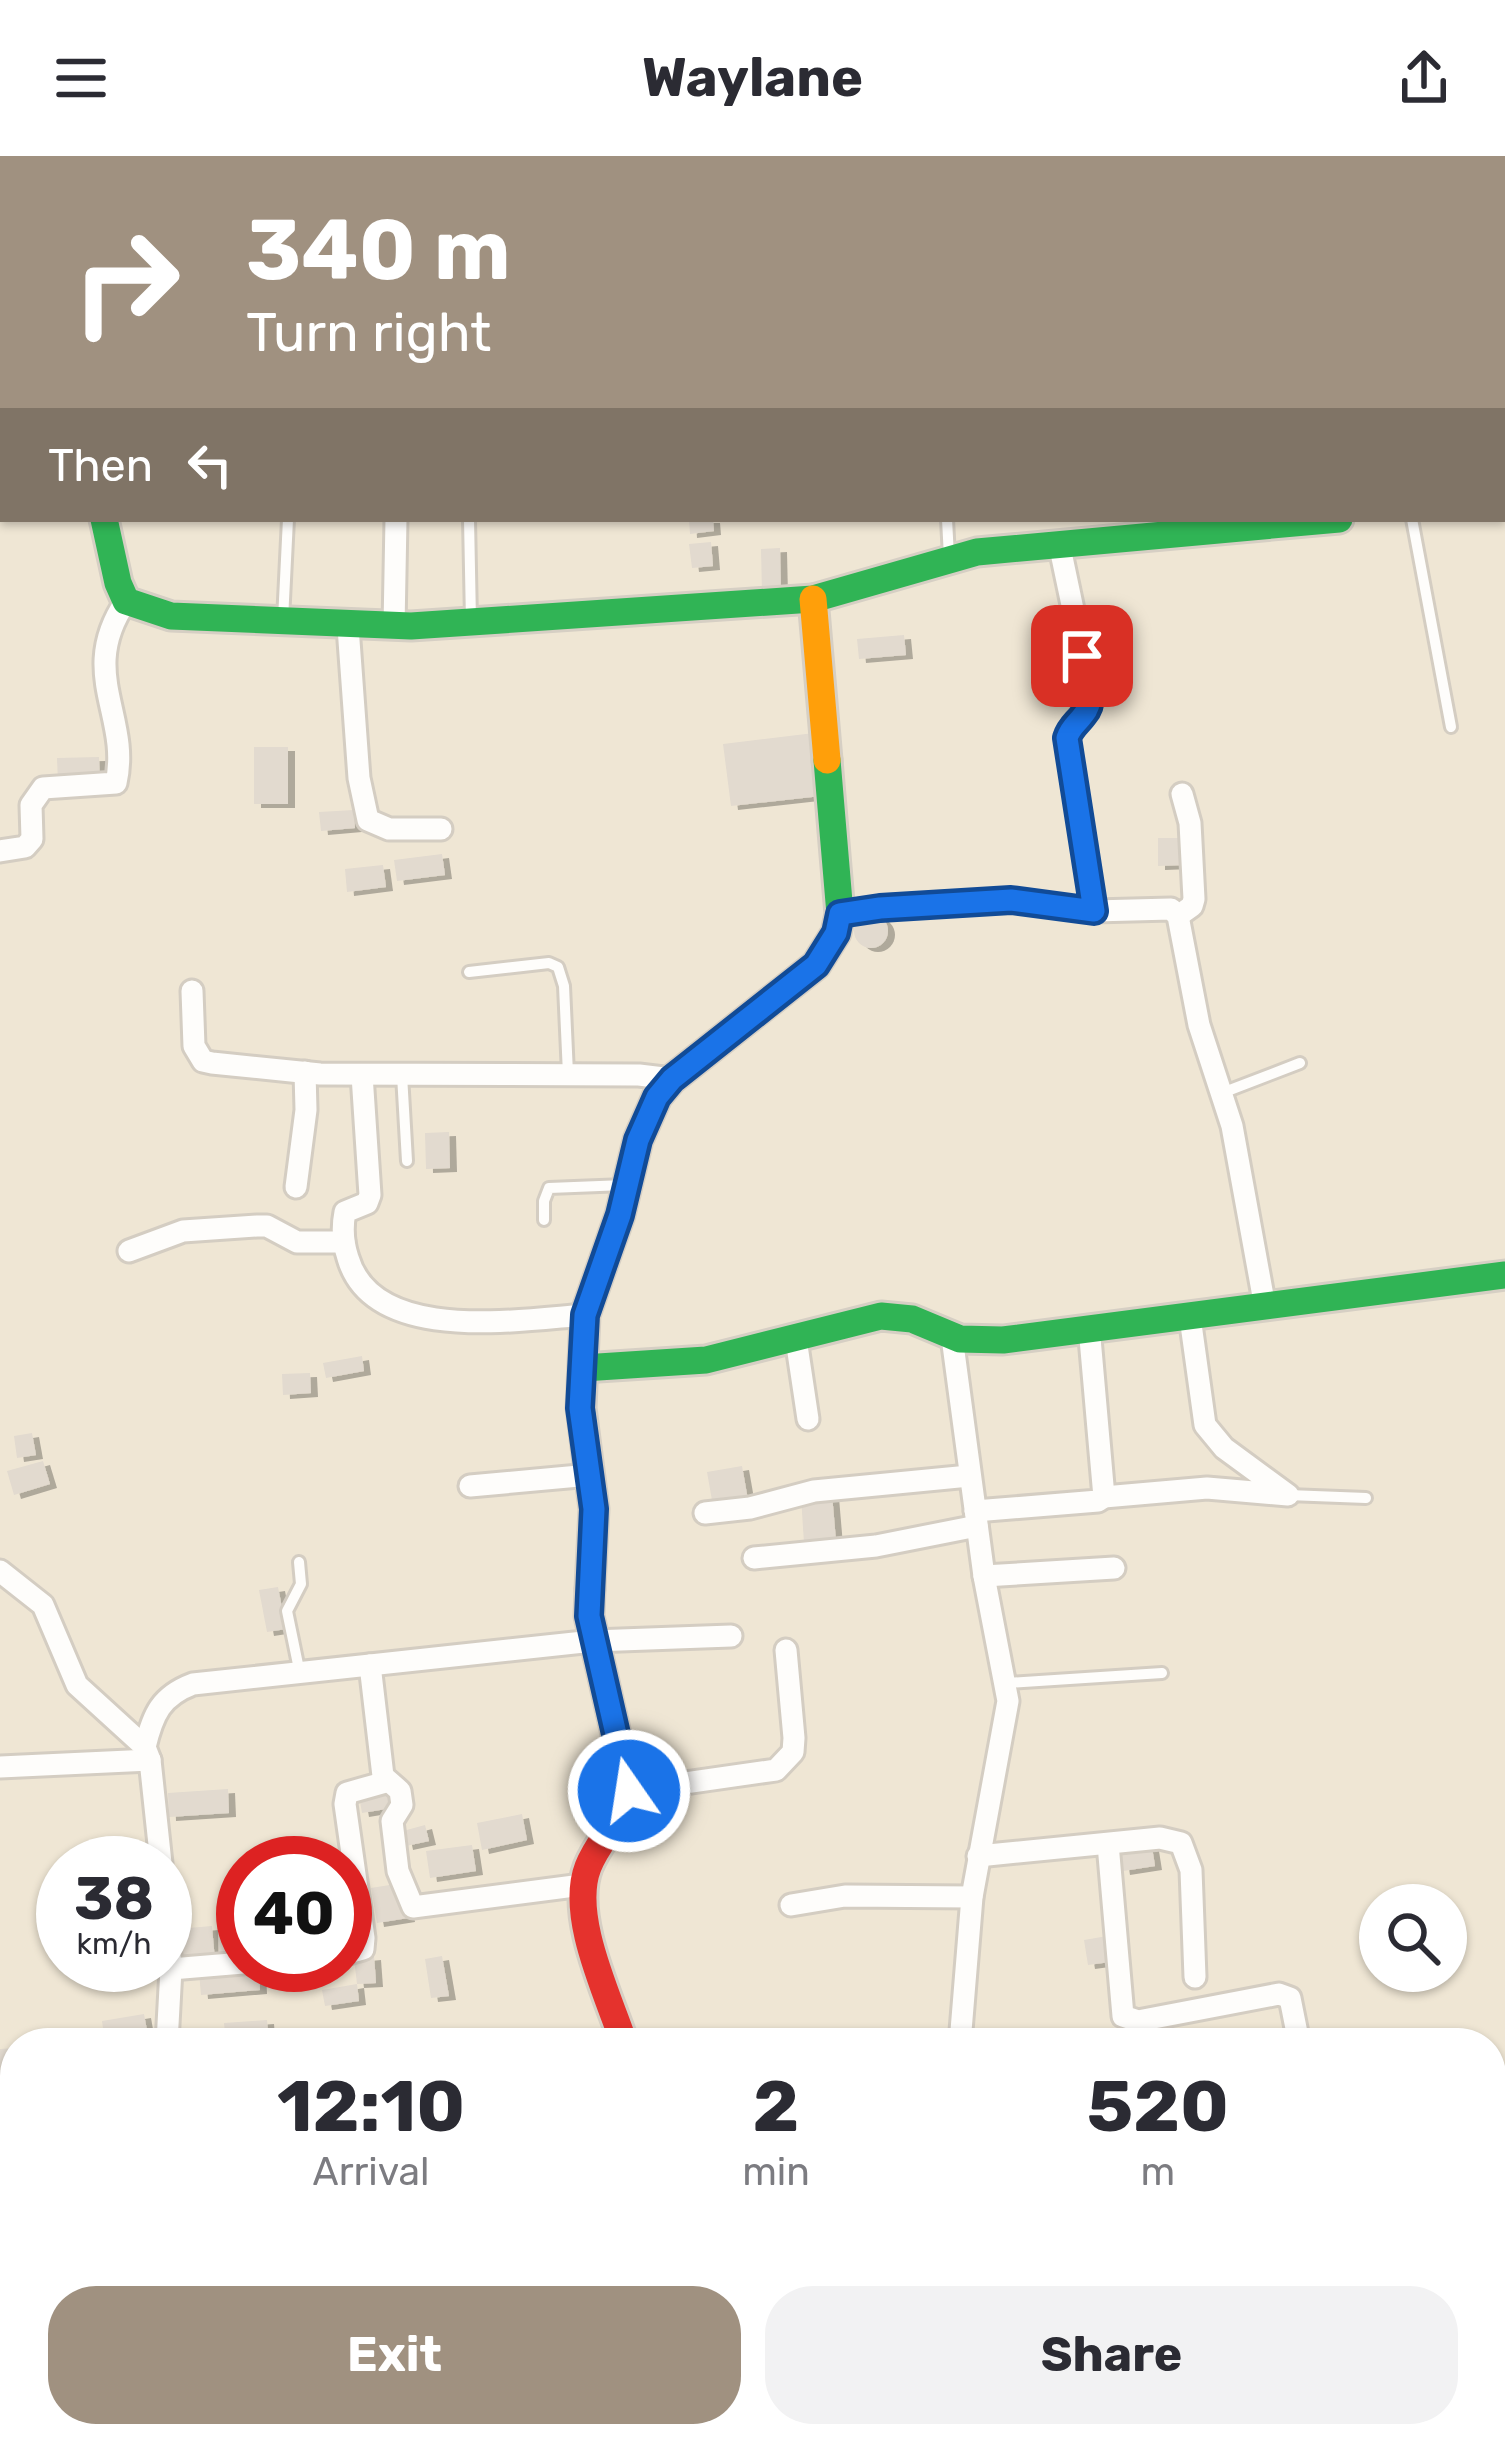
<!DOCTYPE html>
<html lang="en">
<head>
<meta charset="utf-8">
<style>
  body { margin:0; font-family:Rubik,sans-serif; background:#f2f2f3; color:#2b2b33; height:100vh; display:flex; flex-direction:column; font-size:45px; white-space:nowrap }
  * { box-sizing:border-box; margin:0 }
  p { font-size:39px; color:#7c7c81 }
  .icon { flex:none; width:66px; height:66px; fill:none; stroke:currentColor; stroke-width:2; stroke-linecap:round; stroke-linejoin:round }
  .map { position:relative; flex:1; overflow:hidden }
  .sheet { position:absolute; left:0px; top:1872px; width:1506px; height:420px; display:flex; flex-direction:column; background:#fff; border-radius:48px 48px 0 0; box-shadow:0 3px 9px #0004 }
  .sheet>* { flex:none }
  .guide { position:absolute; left:0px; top:0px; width:1506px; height:366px; box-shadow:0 3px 9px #0004; background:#a09180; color:#fff; overflow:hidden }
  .fabs { position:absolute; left:1359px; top:1728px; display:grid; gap:24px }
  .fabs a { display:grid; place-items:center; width:108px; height:108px; border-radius:50%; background:#fff; box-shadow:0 3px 9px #0004; font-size:60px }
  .speed { position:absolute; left:36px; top:1680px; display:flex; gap:24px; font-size:60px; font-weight:700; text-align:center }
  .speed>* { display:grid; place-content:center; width:156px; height:156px; border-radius:50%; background:#fff; box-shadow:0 3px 9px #0004; line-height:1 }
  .speed small { font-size:30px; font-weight:400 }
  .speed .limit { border:18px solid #d22; background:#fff; color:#111 }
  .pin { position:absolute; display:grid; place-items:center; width:102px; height:102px; color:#fff; margin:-51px; border-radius:24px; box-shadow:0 6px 18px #0006 }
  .me { position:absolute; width:132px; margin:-66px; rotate:347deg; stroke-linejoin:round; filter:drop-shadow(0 0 9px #0008) }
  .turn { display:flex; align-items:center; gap:42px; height:252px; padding:0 48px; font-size:54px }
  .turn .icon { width:156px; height:156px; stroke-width:2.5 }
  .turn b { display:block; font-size:84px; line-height:102px }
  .then { display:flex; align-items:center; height:114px; padding:0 48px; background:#0003; gap:24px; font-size:45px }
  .eta { display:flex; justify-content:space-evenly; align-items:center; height:204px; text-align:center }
  .eta b { font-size:72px; font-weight:700; line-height:84px }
  .primary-button { display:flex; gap:24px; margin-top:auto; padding:24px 48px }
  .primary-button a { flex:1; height:138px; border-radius:48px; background:#a09180; color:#fff; font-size:48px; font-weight:700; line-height:138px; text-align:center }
  .primary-button a+a { background:#f2f2f3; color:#2b2b33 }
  header { display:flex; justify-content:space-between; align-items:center; height:156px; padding:0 48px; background:#fff; font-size:54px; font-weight:700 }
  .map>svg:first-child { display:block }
  .residential { fill:#efe6d4; fill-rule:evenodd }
  .building { fill:#e2dacf; filter:url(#shadow) }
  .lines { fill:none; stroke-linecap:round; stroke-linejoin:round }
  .lane-casing { stroke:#d4cdc2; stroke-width:16 }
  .street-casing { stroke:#d4cdc2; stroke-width:27 }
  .fast-casing { stroke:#d6cfc4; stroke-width:33 }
  .slow-casing { stroke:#d6cfc4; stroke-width:33 }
  .jam-casing { stroke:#d6cfc4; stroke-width:33 }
  .path { stroke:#d7d0c9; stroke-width:3; stroke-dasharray:3 9; stroke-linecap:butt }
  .lane { stroke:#fefdfb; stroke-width:10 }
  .street { stroke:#fefdfb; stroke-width:21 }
  .fast { stroke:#30b455; stroke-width:27 }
  .slow { stroke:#ff9f0a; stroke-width:27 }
  .jam { stroke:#e5322d; stroke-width:27 }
  .route-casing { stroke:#114b97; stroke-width:30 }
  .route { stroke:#1a73e8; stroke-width:21 }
</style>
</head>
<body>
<header><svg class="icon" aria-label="menu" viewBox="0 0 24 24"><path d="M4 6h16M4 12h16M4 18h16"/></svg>Waylane<svg class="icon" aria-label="share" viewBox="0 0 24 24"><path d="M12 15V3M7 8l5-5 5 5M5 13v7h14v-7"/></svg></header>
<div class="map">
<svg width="1505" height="2292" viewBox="0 0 1505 2292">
  <defs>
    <filter id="shadow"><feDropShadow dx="7" dy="4" stdDeviation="0" flood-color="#0004"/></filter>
  </defs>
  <rect width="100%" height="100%" fill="#f6f2e7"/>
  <path class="residential" d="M0 0H1505V2292H0ZM3 3H1503V363H3ZM63 1707H165V1809H63ZM243 1707H345V1809H243ZM1380 1749H1446V1815H1380ZM15 1887H1491V2277H15Z"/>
  <g class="building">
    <path d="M689 363H713L714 375 690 378Z"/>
    <path d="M711 386 713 410 692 412 689 388Z"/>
    <path d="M780 392 781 436 762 437 761 393Z"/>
    <path d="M904 479 906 499 859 503 857 483Z"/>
    <path d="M814 577 821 640 731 650 723 588Z"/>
    <rect x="254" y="591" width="34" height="57"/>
    <path d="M99 601 100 626 58 627 57 602Z"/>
    <path d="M354 654 355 672 321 675 319 656Z"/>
    <path d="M1158 682H1184V709L1158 710Z"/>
    <path d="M442 698 445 719 397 725 394 704Z"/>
    <path d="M383 709 386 731 347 736 345 713Z"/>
    <circle cx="871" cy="775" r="17"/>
    <path d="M449 976 450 1012 426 1013 425 977Z"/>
    <path d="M362 1200 364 1215 326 1222 323 1207Z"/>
    <path d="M310 1217 311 1237 283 1239 282 1218Z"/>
    <path d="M32 1277 36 1299 17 1302 14 1280Z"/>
    <path d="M43 1305 50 1328 14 1339 7 1315Z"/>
    <path d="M742 1310 748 1344 713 1350 707 1316Z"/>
    <path d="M832 1338 836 1385 804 1387 801 1341Z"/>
    <path d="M278 1431 286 1473 267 1476 259 1434Z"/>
    <path d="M228 1633 229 1657 169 1661 168 1637Z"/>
    <path d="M395 1633 398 1651 362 1657 359 1640Z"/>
    <path d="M522 1658 527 1684 482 1694 477 1667Z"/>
    <path d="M425 1669 429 1685 406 1690 403 1675Z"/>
    <path d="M1151 1685 1155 1710 1123 1715 1119 1690Z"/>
    <path d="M472 1689 476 1715 430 1722 426 1695Z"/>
    <path d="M402 1727 408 1762 377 1767 371 1732Z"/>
    <path d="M243 1766V1803L219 1804 218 1768Z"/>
    <path d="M212 1770 215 1805 180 1808 177 1773Z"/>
    <path d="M1113 1779 1117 1805 1088 1809 1084 1784Z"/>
    <path d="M374 1800 376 1827 357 1828 354 1802Z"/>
    <path d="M442 1800 449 1840 431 1842 425 1803Z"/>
    <path d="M259 1812 260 1834 201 1839 199 1816Z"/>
    <path d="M357 1828 359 1845 325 1850 322 1834Z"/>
    <path d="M144 1858 148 1880 105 1887 102 1865Z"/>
    <path d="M267 1864 269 1887H226L224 1867Z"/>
    <path d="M15 1892V1920L0 1922V1893Z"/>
    <rect x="0" y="1943" width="15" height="40"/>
    <path d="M15 2041V2073L5 2074 1 2043Z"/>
    <path d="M303 2277H330L332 2284 307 2292Z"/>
  </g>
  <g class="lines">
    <defs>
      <g id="lane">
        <path d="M799 3 800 0"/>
        <path d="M985 3V0"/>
        <path d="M469 363 471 465"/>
        <path d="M947 363 949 401"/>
        <path d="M1412 363 1451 571"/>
        <path d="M283 464 288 363"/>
        <path d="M469 816 549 807 558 811 564 830 568 918"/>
        <path d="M402 919 407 1005"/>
        <path d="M1222 937 1300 907"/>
        <path d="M544 1064V1045L549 1032 625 1029"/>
        <path d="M1288 1339 1366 1342"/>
        <path d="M299 1406 301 1428 287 1455 300 1518"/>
        <path d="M1007 1527 1162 1517"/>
        <path d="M444 2277 445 2292"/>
      </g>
      <g id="street">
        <path d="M580 0 581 3"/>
        <path d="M1400 0 1401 3"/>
        <path d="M0 143 3 142"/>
        <path d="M0 347H3"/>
        <path d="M1059 387 1090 534C1091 558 1072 561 1067 582L1094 755"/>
        <path d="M348 471 359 622 368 664 389 673H441"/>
        <path d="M394 471 396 363"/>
        <path d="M0 695 25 691 32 683 31 649 43 632 116 627C131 560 77 517 126 445"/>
        <path d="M840 758 880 751 1011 744 1094 755 1171 753 1178 760 1199 869 1232 970 1265 1151"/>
        <path d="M1178 760 1192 750 1194 743 1190 667 1182 638"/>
        <path d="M192 835 194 890 203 905 212 907 320 918 639 919 672 923"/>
        <path d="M362 919 370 1039 367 1047 345 1056C342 1071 343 1087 348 1102 373 1188 517 1164 585 1159"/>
        <path d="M296 1031 306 954 305 916"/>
        <path d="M129 1095 183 1075 257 1070H267L297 1086H344"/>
        <path d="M952 1181 984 1420 1008 1545 972 1741 960 1887"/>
        <path d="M796 1183 808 1263"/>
        <path d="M470 1330 590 1319"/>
        <path d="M1104 1341 1207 1332 1288 1339 1224 1292 1205 1269 1190 1161"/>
        <path d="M975 1355 1098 1345 1104 1341 1089 1171"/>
        <path d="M705 1357 750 1352 814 1335 969 1320"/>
        <path d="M754 1402 876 1390 977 1370"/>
        <path d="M0 1415 43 1449 77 1529 145 1591 150 1604 161 1707"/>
        <path d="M984 1420 1114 1412"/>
        <path d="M370 1509 383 1620 400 1635 402 1649 392 1665 398 1715 413 1751 582 1729"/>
        <path d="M145 1591C153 1558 161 1540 193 1528L593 1485 731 1480"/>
        <path d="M0 1611 150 1604"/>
        <path d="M629 1635 776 1614 793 1596 794 1582 786 1494"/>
        <path d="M1108 1688 1123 1860 1138 1865 1279 1838 1290 1842 1299 1887"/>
        <path d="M978 1700 1160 1682 1181 1687 1191 1714 1195 1821"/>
        <path d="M165 1734 171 1813 167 1887"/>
        <path d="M791 1749 845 1740 972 1741"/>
        <path d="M56 1765 63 1764"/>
        <path d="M345 1798 363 1793 364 1782 345 1648 347 1637 386 1626"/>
        <path d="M171 1813 243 1807"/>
        <path d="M0 1937H15"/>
        <path d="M1491 2007H1505"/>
        <path d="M0 2030 15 2029"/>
        <path d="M1491 2224H1505"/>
        <path d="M261 2277 265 2292"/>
        <path d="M788 2277 791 2292"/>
        <path d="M912 2277 915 2292"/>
        <path d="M1435 2277 1436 2292"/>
        <path d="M16 2292 73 2277"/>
      </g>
      <g id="fast">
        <path d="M104 363 118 427 126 445 171 460 411 470 813 443 977 396 1339 363"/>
        <path d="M583 1212 706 1204 881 1160 912 1163 960 1183 1003 1184 1505 1119"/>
        <path d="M590 1433 594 1353 581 1252 585 1159 620 1059 638 984 657 941 672 923 816 809 836 777 840 758 827 604"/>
      </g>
      <g id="slow">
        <path d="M1495 0 1499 3"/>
        <path d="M813 443 827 604"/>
      </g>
      <path id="jam" d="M590 1433 589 1460 629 1635C622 1664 599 1683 588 1711 569 1760 608 1839 624 1887"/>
    </defs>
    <use href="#lane" class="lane-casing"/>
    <use href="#street" class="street-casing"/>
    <use href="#fast" class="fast-casing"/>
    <use href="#slow" class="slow-casing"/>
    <use href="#jam" class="jam-casing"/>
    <path class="path" d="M1491 2144 1505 2143"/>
    <use href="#lane" class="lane"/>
    <use href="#street" class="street"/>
    <use href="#fast" class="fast"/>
    <use href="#slow" class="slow"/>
    <use href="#jam" class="jam"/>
  </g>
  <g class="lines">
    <defs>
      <path id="route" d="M629 1635 589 1460 594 1353 580 1252 585 1159 620 1059 638 984 657 941 672 923 816 809 836 777 840 758 880 752 1011 744 1094 755 1067 582C1071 570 1077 568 1084 558 1097 543 1086 518 1082 500"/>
    </defs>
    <use href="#route" class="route-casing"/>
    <use href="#route" class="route"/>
  </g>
</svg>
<div class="fabs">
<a><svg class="icon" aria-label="search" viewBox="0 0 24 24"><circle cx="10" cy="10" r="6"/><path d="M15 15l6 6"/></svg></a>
</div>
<div class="speed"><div>38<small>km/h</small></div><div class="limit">40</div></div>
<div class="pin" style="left:1082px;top:500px;background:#d93025"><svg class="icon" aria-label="arrive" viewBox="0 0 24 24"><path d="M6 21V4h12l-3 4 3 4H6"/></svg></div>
<svg class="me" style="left:629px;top:1635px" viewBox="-20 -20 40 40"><circle r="17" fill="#1a73e8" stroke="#fff" stroke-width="3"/><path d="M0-11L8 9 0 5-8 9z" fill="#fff"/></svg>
<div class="guide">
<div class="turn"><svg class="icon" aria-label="right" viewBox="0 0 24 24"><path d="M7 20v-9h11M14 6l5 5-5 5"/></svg><div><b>340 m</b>Turn right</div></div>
<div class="then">Then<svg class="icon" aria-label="left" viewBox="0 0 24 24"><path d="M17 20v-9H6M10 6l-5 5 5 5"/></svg></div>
</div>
<section class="sheet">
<div class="eta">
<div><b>12:10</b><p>Arrival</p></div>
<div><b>2</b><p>min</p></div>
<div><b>520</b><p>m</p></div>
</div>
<div class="primary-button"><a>Exit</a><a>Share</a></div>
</section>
</div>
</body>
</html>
